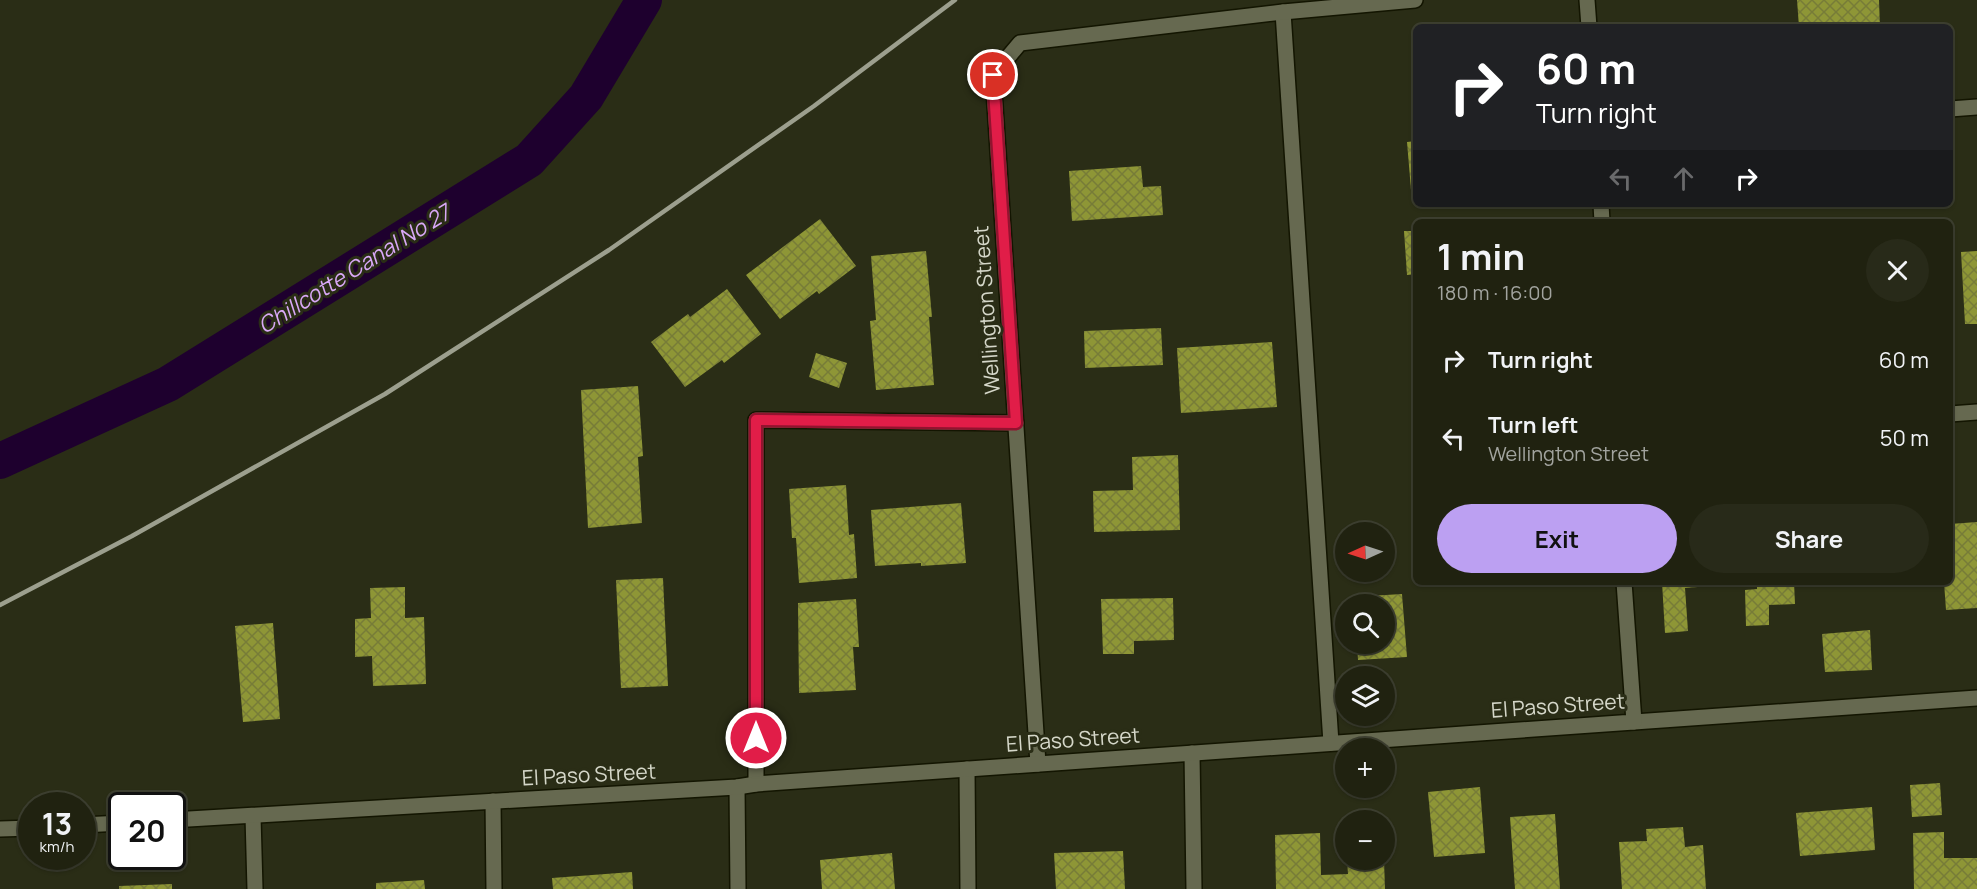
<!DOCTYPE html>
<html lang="en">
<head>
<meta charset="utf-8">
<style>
  body { margin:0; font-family:Manrope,sans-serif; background:#282a19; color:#f1f3f6; height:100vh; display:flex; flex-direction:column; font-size:22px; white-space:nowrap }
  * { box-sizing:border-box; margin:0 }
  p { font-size:20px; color:#a2a49f }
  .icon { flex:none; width:33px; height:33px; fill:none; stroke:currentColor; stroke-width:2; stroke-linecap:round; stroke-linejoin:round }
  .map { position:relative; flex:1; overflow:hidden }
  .drawer { position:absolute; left:1413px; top:219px; width:540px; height:366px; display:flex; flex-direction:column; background:#202210; border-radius:9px; box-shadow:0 2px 4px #0004,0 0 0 2px #3d3f30 }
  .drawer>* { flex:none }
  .hud { position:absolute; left:1413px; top:24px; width:540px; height:183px; border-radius:9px; box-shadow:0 2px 4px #0004,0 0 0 2px #3d3f30; background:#202124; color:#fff; overflow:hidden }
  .needle { width:39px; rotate:267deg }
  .controls { position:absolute; left:1335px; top:522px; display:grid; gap:12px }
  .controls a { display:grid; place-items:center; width:60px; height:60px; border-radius:50%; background:#202210; box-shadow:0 2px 4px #0004,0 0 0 2px #3d3f30; font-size:30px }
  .speed { position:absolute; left:18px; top:792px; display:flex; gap:12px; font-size:30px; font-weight:700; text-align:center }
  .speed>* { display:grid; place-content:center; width:78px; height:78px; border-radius:50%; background:#202210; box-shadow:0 2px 4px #0004,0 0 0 2px #3d3f30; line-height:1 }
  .speed small { font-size:15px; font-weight:400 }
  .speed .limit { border:3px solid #111; border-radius:9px; background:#fff; color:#111 }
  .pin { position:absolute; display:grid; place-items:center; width:51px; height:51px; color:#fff; margin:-26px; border:3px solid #fff; border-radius:50%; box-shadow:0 2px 6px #0007 }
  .me { position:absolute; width:66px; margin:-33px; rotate:0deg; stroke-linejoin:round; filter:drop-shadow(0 0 4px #0008) }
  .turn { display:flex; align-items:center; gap:21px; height:126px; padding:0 24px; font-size:27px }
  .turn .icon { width:78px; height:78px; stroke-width:2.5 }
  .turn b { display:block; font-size:42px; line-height:51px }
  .lanes { display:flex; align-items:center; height:57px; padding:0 24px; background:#0003; justify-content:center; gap:30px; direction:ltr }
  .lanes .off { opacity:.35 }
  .round { display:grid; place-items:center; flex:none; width:63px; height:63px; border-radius:32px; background:#282a19 }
  .overview { display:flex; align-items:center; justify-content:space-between; height:102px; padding:0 24px }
  h1 { font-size:36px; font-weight:700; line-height:45px }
  .button { display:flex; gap:12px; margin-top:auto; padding:12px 24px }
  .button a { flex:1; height:69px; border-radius:36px; background:#bca0f2; color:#111; font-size:24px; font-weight:700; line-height:69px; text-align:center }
  .button a+a { background:#282a19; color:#f1f3f6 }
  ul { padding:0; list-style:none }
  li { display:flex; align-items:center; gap:18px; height:78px; padding:0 24px }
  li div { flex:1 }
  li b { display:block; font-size:22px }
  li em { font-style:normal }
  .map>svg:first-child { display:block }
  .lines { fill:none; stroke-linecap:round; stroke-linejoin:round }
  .canal { stroke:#1e002e; stroke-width:36 }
  .building { fill:url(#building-cross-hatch) }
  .service-casing { stroke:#131501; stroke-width:18 }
  .minor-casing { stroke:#131501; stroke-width:18 }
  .secondary-casing { stroke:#131501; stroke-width:18 }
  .service { stroke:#666950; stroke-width:15 }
  .minor { stroke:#666950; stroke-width:15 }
  .secondary { stroke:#666950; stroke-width:15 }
  .rail { stroke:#9c9f8e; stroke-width:4.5 }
  .route-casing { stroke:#92132f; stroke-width:15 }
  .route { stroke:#e11d48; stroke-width:10 }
  .labels { text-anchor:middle; stroke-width:6; stroke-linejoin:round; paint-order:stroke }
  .street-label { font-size:21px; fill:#d5d7c9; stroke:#2a2d16 }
  .water-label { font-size:22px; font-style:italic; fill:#d9a8f7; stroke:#2a2d16 }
</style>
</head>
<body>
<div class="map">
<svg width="1977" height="889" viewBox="0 0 1977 889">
  <defs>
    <pattern id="building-cross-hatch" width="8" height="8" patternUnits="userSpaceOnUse" patternTransform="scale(1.5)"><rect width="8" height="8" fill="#8e9636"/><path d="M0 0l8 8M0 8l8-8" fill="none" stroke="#777c38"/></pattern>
  </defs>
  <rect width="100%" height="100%" fill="#2a2d16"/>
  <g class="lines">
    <path class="canal" d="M0 461 168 384 529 160 586 97 644 0"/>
  </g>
  <g class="building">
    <path d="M1797 0H1879L1880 27H1857V23L1799 27Z"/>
    <path d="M1416 141V189L1411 190 1407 142Z"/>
    <path d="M1141 166 1143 187 1161 186 1163 215 1072 221 1069 171Z"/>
    <path d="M820 219 856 266 819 294 817 291 780 319 746 275Z"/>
    <path d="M1404 231H1416V274L1407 275Z"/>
    <path d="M926 251 932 317H929L934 385 876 390 870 321 876 320 871 256Z"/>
    <path d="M1977 251V324H1965L1961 252Z"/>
    <path d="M727 289 761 334 724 363 722 360 685 387 651 342 688 314 690 317Z"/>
    <path d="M1161 328 1163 365 1085 368 1084 331Z"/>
    <path d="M1272 342 1277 407 1181 413 1177 348Z"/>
    <path d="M816 353 847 363 839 388 809 377Z"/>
    <path d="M638 386 643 456 638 457 642 523 588 528 581 390Z"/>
    <path d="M1178 455 1180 530 1094 532 1093 491 1133 490 1132 457Z"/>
    <path d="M846 485 849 535 854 534 857 578 799 583 796 538H792L789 489Z"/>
    <path d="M961 503 966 563 921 566V563L875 566 871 510Z"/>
    <path d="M1977 522V608L1946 610 1944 582H1950V524Z"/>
    <path d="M663 578 668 686 621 688 616 580Z"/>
    <path d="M1662 582H1723V585L1685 588 1688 631 1665 633Z"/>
    <path d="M1757 582H1794L1795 604 1769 605V625L1746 626 1745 590 1757 589Z"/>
    <path d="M405 587V618L424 617 426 684 373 686 372 656 355 657V619L371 618 370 588Z"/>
    <path d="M1402 594 1407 657 1358 660 1357 644H1384V604H1354L1353 597Z"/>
    <path d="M1173 598 1174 640 1134 641V654H1103L1101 599Z"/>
    <path d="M856 599 859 647H853L856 690 799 693 798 603Z"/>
    <path d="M273 623 280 719 243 722 235 626Z"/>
    <path d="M1870 630 1872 670 1825 672 1822 634Z"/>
    <path d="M1940 783 1942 815 1912 817 1910 785Z"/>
    <path d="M1480 787 1485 853 1434 857 1428 792Z"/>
    <path d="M1872 807 1875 850 1800 856 1796 813Z"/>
    <path d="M1555 814 1560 889H1515L1510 817Z"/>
    <path d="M1683 827 1685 847 1703 845 1706 889H1622L1619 842 1647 841 1646 829Z"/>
    <path d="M1944 832V858H1977V889H1914L1913 833Z"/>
    <path d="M1320 833 1321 875 1348 874 1347 860H1384L1385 889H1276L1275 835Z"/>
    <path d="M1123 851 1125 889H1056L1054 853Z"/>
    <path d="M892 853 895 889H822L820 860Z"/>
    <path d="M632 872 633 889H553L552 878Z"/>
    <path d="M424 880 425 889H376V883Z"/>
    <path d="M172 884V889H119V886Z"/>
  </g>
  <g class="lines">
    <defs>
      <g id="service">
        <path d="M1283 12 1331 743"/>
        <path d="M1950 109 1977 107"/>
        <path d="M967 769 968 889"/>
        <path d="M756 784V420L1016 423"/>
        <path d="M493 801 494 889"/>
      </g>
      <g id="minor">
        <path d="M1587 0 1589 27"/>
        <path d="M1601 204 1602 222"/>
        <path d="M1634 722 1977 698"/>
        <path d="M1192 753 1194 889"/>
        <path d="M1038 764 993 75 1020 43 1283 12 1415 0"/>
        <path d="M737 787 738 889"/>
        <path d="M253 816 255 889"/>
      </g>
      <g id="secondary">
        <path d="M1950 414 1977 412"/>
        <path d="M172 820 737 787 756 784 1634 722 1624 582"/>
        <path d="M82 825 122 823"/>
        <path d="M0 829 32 828"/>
      </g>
    </defs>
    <use href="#service" class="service-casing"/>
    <use href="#minor" class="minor-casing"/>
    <use href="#secondary" class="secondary-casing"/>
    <use href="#service" class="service"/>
    <use href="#minor" class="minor"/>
    <use href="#secondary" class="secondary"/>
    <path class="rail" d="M0 605 132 536 385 394 609 250 814 106 955 0"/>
  </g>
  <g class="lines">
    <defs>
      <path id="route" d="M756 738V420L1016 423 993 75"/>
    </defs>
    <use href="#route" class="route-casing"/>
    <use href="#route" class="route"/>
  </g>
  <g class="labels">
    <g class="street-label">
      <text transform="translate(987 310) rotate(-94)" y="7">Wellington Street</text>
      <text transform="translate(1558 706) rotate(-4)" y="7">El Paso Street</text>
      <text transform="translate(1073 740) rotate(-4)" y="7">El Paso Street</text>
      <text transform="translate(589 775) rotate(-3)" y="7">El Paso Street</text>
    </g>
    <g class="water-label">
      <text transform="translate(354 269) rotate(-32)" y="8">Chillcotte Canal No 27</text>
    </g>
  </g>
</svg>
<div class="controls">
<a><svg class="needle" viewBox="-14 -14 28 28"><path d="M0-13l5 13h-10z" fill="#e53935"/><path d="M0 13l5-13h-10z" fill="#a2a49f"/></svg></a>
<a><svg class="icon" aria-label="search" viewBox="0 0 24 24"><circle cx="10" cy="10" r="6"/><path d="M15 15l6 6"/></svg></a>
<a><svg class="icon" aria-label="layers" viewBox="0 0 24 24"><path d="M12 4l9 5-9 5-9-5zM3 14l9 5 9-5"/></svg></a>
<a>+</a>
<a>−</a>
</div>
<div class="speed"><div>13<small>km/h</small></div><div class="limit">20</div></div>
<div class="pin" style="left:993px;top:75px;background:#d93025"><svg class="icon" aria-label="arrive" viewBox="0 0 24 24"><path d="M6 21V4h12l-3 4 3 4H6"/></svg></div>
<svg class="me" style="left:756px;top:738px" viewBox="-20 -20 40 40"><circle r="17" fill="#e11d48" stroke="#fff" stroke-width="3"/><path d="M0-11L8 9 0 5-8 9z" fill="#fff"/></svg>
<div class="hud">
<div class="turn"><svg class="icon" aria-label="right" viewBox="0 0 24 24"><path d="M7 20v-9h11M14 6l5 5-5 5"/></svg><div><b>60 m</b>Turn right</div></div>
<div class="lanes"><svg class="icon off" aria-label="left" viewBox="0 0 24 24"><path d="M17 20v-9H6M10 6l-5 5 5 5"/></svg><svg class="icon off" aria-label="ahead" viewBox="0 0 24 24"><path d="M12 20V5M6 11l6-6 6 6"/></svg><svg class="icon" aria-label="right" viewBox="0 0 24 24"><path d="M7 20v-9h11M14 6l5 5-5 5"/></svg></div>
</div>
<section class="drawer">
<div class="overview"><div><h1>1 min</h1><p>180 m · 16:00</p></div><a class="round"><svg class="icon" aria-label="close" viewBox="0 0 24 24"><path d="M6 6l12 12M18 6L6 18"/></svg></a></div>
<ul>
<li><svg class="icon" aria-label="right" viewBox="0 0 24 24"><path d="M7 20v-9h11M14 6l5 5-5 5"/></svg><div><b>Turn right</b></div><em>60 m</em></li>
<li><svg class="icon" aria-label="left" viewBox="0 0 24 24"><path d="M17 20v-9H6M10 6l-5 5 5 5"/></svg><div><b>Turn left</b><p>Wellington Street</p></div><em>50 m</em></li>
</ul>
<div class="button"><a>Exit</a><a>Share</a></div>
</section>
</div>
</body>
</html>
